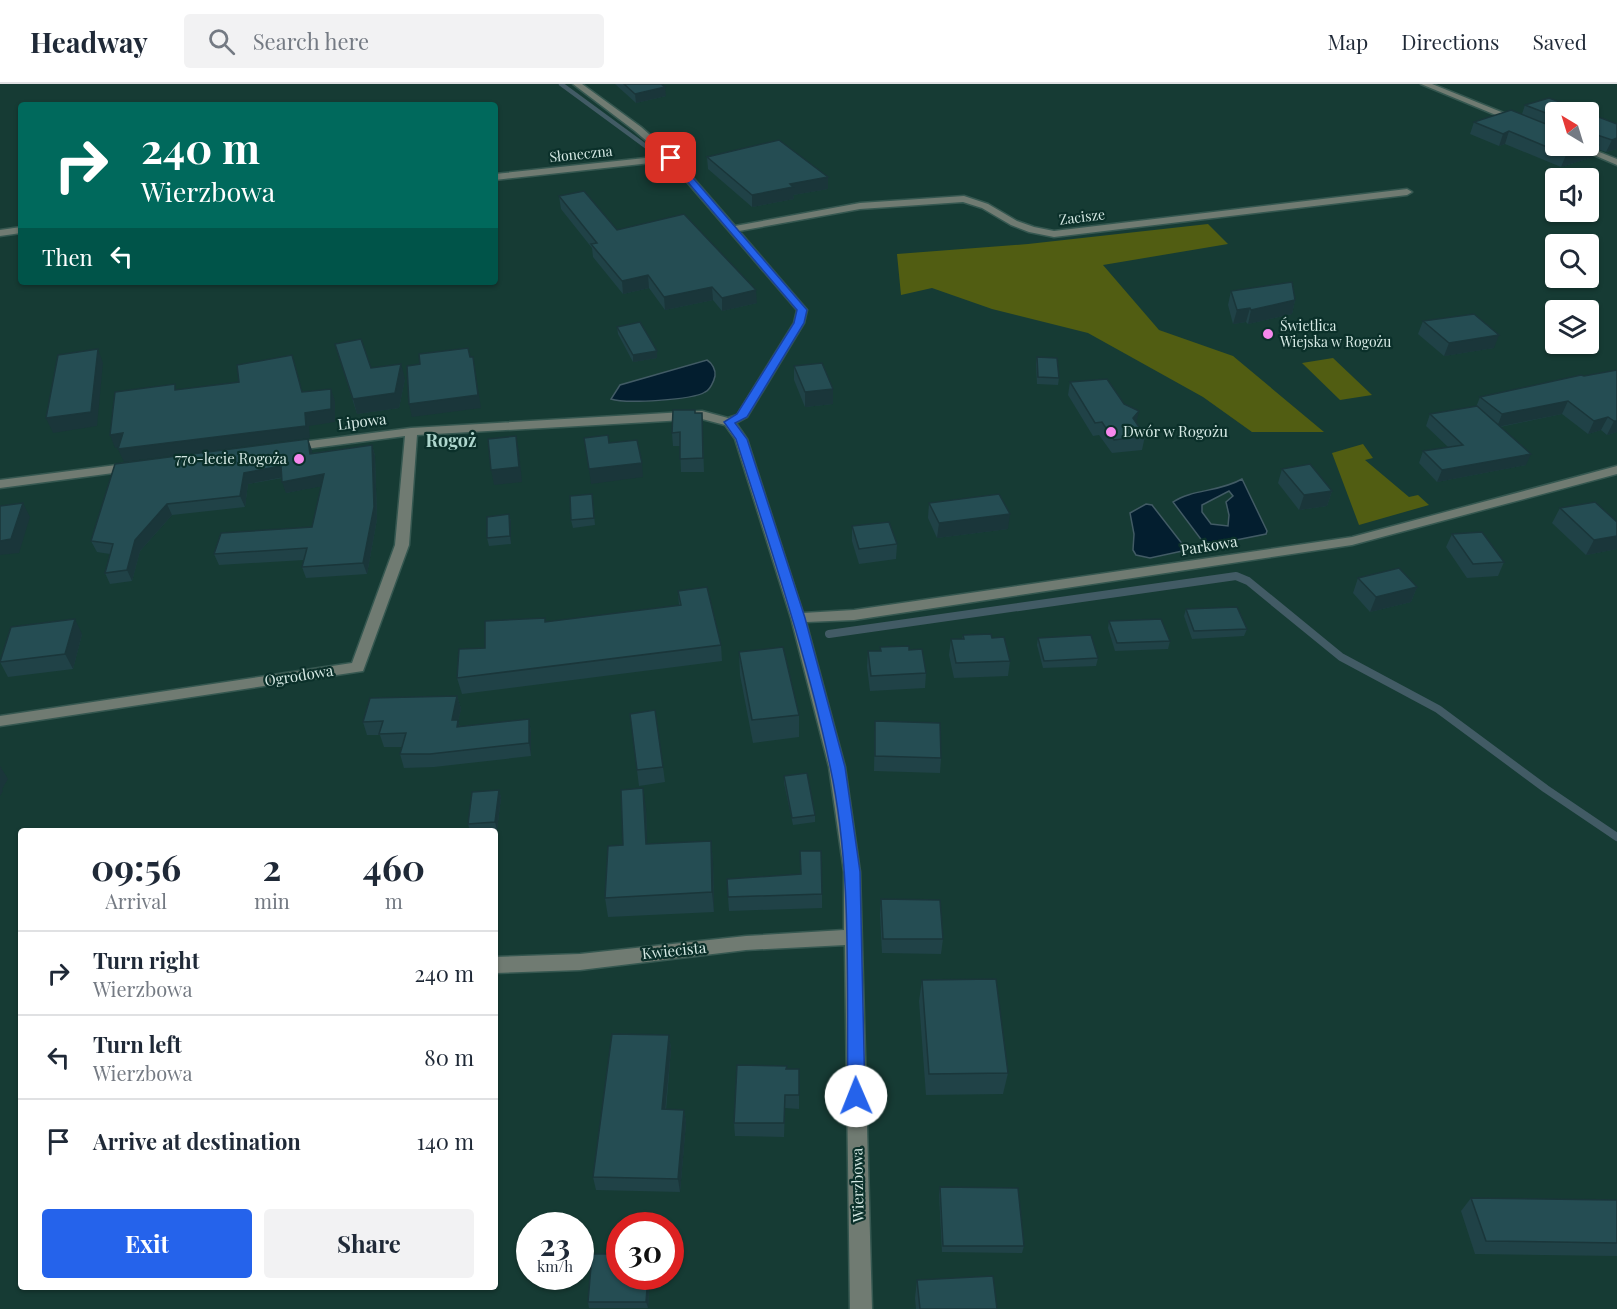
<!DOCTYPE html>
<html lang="en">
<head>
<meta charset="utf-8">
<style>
  body { margin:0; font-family:"Playfair Display",serif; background:#f2f2f3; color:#1f2937; height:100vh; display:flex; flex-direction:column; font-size:22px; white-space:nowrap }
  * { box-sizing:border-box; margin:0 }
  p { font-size:20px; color:#747a83 }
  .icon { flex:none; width:33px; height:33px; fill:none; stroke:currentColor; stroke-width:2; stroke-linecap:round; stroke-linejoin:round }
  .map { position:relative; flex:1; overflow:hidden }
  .details { position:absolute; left:18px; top:744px; width:480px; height:462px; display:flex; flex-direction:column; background:#fff; border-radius:6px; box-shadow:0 2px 4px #0004 }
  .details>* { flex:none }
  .banner { position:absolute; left:18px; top:18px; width:480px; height:183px; border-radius:6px; box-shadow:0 2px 4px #0004; background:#00695c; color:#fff; overflow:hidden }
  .needle { width:39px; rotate:322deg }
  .buttons { position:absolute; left:1545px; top:18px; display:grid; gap:12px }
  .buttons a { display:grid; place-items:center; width:54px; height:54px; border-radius:6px; background:#fff; box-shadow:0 2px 4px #0004; font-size:30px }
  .speed { position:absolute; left:516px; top:1128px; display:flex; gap:12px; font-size:30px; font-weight:700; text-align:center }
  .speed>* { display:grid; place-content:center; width:78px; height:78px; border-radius:50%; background:#fff; box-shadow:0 2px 4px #0004; line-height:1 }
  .speed small { font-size:15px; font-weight:400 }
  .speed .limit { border:9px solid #d22; background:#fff; color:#111 }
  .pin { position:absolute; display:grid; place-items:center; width:51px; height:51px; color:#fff; margin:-26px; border-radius:12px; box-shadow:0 3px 9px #0006 }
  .me { position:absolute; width:66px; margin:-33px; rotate:359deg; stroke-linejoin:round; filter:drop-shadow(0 0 4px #0008) }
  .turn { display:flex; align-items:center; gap:21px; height:126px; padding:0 24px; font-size:27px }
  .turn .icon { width:78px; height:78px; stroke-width:2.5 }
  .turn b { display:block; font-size:42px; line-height:51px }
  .then { display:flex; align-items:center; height:57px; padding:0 24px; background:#0003; gap:12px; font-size:22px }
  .eta { display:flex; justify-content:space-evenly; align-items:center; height:102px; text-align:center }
  .eta b { font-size:36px; font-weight:700; line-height:42px }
  .action { display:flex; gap:12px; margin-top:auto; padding:12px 24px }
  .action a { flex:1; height:69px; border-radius:6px; background:#2563eb; color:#fff; font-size:24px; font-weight:700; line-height:69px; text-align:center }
  .action a+a { background:#f2f2f3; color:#1f2937 }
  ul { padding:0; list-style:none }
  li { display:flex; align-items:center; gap:18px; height:84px; padding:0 24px; border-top:2px solid #e0e1e3 }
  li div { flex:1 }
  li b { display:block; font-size:22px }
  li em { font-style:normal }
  header { display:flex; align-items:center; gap:36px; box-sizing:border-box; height:84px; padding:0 30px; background:#fff; border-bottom:2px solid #e0e1e3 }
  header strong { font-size:28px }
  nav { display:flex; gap:33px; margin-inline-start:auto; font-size:21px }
  .search { width:420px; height:54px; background:#f2f2f3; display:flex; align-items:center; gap:15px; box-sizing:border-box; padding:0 21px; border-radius:6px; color:#747a83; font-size:22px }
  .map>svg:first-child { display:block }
  .green { fill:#515d12 }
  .water { fill:#031e2f; stroke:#425b65; stroke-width:1.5; fill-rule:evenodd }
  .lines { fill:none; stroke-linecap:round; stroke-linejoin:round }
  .stream-far1 { stroke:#425b65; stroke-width:4.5 }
  .stream { stroke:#425b65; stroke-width:8 }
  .minor-casing { stroke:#355750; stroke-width:3 }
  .minor { fill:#707b72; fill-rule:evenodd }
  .wall { fill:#204247 }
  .shaded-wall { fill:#1a363a }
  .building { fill:#254d53; stroke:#1a363a; stroke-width:1.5 }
  .route { fill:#2563eb; stroke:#184099; stroke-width:1.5 }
  .poi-dot { fill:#f688ed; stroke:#0b302a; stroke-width:2 }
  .labels { text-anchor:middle; stroke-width:4.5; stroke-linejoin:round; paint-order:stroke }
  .far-street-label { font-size:14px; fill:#d5e9e4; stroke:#0b302a }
  .far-poi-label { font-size:14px; fill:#d5e9e4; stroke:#0b302a; text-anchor:start }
  .street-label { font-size:15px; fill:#d5e9e4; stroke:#0b302a }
  .poi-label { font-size:15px; fill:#d5e9e4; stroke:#0b302a; text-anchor:start }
  .quarter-label { font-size:18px; font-weight:bold; fill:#afd7ce; stroke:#0b302a }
</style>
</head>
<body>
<header>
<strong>Headway</strong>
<div class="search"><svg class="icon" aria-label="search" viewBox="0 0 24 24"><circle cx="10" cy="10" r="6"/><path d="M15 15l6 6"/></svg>Search here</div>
<nav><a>Map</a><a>Directions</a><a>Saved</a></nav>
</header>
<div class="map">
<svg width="1617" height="1225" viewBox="0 0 1617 1225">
  <rect width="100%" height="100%" fill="#163b34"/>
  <g class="green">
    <path d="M1208 140 1228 160 1103 181 1159 246 1233 272 1324 348H1252L1203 313 1088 249 992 225 932 204 901 211 897 170 1028 160Z"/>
    <path d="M1333 274 1372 311 1340 316 1302 279Z"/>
    <path d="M1363 360 1373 374 1365 376 1409 413 1418 411 1429 421 1359 441 1332 369Z"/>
  </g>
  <g class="water">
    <path d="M707 276C712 279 716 286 715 292 714 297 710 306 705 308 693 316 625 320 611 315L620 301Z"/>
    <path d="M1242 395 1267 447 1266 450 1206 462 1173 418C1192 405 1220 408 1242 395ZM1229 407 1233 412 1226 418 1229 431 1228 442 1211 440 1202 428V421Z"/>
    <path d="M1146 420 1152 421 1187 466 1150 474 1136 471 1133 466 1134 450 1130 429Z"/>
  </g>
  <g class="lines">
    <g class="stream-far1">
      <path d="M561 0 655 69"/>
      <path d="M666 79 673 92"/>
    </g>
    <path class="stream" d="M829 550 1236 492 1248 497 1341 573 1438 625 1546 705 1617 753"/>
    <defs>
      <g id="minor">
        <path d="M573 0H582L641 43 674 72 735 142 860 119 964 112 988 120 1017 137 1034 143 1054 147 1407 105 1412 108 1407 111 1054 153 1029 148 1011 141 982 124 963 118 860 125 739 147 807 226 804 239 747 333 736 339 747 355 803 529 854 526 1352 453 1617 382V390L1352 461 854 536 806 538 845 683 860 788 872 1225H850L845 861 746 866 580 886 495 889V873L580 870 746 852 844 846V788L829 683 791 534 735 355 725 341 702 335 417 351 409 461 363 587 0 642V632L352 579 395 461 405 352 290 367 284 363 286 360 411 344 702 327 728 334 737 331 794 239 797 226 669 77 495 96V90L664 72 635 47Z"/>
        <path d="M1421 0H1432L1556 50V56Z"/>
        <path d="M1573 62H1584L1617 75V81Z"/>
        <path d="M21 143V149L0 152V146Z"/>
        <path d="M132 379 136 380 138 383 136 386 0 404V396Z"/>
      </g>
    </defs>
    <use href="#minor" class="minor-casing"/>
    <use href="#minor" class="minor"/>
  </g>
  <g class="wall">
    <path d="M615 0H661L666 12 636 19Z"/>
    <path d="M1525 21 1556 28V62H1588V29L1617 40V65L1606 68 1597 65 1593 73 1561 83 1505 60 1499 62 1470 50 1474 38 1522 30Z"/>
    <path d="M707 73 828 105 793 111 794 115 752 123 708 85Z"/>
    <path d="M559 112 617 146 757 219 722 227 713 216 665 226 649 204 623 210 593 173 592 164 561 125Z"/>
    <path d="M1231 207 1295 216 1292 230 1248 240 1246 238 1233 240 1228 221Z"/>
    <path d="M1423 237 1494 264 1444 272 1418 250Z"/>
    <path d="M617 243 657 274 633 278 618 250Z"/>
    <path d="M335 260 371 284 405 295 399 324 357 330Z"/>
    <path d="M1037 273 1059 294 1058 301 1037 300 1036 280Z"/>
    <path d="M794 282 833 305V320L805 323 794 296Z"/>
    <path d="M1617 286V348L1607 351 1601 346 1588 350 1562 330 1500 343 1526 381 1437 398 1419 379 1423 367 1448 363 1426 342 1430 330 1476 323 1480 313Z"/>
    <path d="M1070 298 1136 340 1145 352 1142 366 1112 369 1099 351 1093 352 1068 311Z"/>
    <path d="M702 329 704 388H681L680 362H673L672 349Z"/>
    <path d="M372 361 375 372 377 435 367 490 306 494 302 483 304 476 219 481 214 470 312 443 321 402 286 409 282 394 248 400 245 423 172 431 140 467 132 497 110 500 105 489 110 470 97 468 91 457 115 380 312 366V369Z"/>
    <path d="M1282 385 1332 407 1327 422 1299 426 1278 399Z"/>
    <path d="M592 410 595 441 573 444 571 436Z"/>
    <path d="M929 419 1008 445 937 454 928 434Z"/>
    <path d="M1560 424 1617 438V465L1586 471 1552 439Z"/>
    <path d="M509 430 511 438V460L489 462 487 454Z"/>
    <path d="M852 442 897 460 896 475 859 480 852 457Z"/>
    <path d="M1452 450 1504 478 1498 492 1467 494 1446 463Z"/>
    <path d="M1358 494 1417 503 1411 518 1370 528 1353 509Z"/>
    <path d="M678 507 721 561 722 577 462 610 457 594 485 564 546 538 679 521Z"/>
    <path d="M1186 525 1247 545 1244 552 1192 555 1184 532Z"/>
    <path d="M1109 537 1170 557 1168 565 1115 567 1108 544Z"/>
    <path d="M82 550 73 585 8 593 0 578V577Z"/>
    <path d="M963 551 992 554 1010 577 1008 592 954 594 949 571 951 555H962Z"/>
    <path d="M1038 554 1098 574 1096 582 1043 584 1037 561Z"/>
    <path d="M880 563 909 566 926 589 925 604 870 607 867 583 868 567H880Z"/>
    <path d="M739 568 799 631V653L753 659 740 591Z"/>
    <path d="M457 612 461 625 458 637 460 643 529 635 531 649V672L434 683 404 684 400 670 402 663H384L380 651H367L363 638Z"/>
    <path d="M875 637 941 674 940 689 874 687Z"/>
    <path d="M663 683 665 698 639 702 637 686Z"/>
    <path d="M784 692 815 731V738L793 741 784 699Z"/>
    <path d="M499 706 501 714 497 746 470 747 468 740Z"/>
    <path d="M646 724 647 760 711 757 713 777 714 828 608 833 605 814 623 761Z"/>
    <path d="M800 767 822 810V824L729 827 728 813 800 790Z"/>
    <path d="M881 815 943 855 941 870 882 869 880 830Z"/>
    <path d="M922 896 1008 989 1003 1010 926 1011 919 917Z"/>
    <path d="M669 951 671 965 666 1026H684L686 1039 680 1108 596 1106 593 1093Z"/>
    <path d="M787 985H799V1025L785 1024 784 1053 735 1052 734 1039Z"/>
    <path d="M940 1103 1024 1162 1022 1169 942 1168 939 1110Z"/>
    <path d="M1471 1114 1617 1116V1172L1475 1170 1461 1127Z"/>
    <path d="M620 1192H650L648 1224H589L588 1218Z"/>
    <path d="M917 1196 997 1225H916L915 1214Z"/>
  </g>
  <g class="shaded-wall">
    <path d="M665 3 666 12 636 19 635 10Z"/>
    <path d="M1509 47 1505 60 1499 62 1503 50Z"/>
    <path d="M1617 54V65L1606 68 1612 56Z"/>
    <path d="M1598 61 1593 73 1561 83 1566 71Z"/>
    <path d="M828 93V105L793 111 794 115 752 123V111L790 100Z"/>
    <path d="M648 191 649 204 623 210 622 197Z"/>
    <path d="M712 203 713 216 665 226 664 213Z"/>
    <path d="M756 206 757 219 722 227V214Z"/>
    <path d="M1295 216 1292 230 1248 240 1251 226Z"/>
    <path d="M1250 224 1246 238 1233 240 1237 226Z"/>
    <path d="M1499 251 1494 264 1444 272 1449 259Z"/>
    <path d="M98 265 103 279 97 342 53 349 46 334Z"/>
    <path d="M657 267V274L633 278V271Z"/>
    <path d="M473 273 481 324 412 333 409 320Z"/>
    <path d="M401 280 405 295 399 324 357 330 353 315Z"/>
    <path d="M331 305 335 317V338L309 342 310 354 124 378 118 365 305 329Z"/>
    <path d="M833 305V320L805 323V308Z"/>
    <path d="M1568 317 1562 330 1497 343 1502 330Z"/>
    <path d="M1139 327 1136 340 1133 334Z"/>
    <path d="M1608 333 1601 346 1588 350 1594 337Z"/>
    <path d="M1614 337H1617V348L1607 351Z"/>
    <path d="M123 349 129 362 115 364 110 351Z"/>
    <path d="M516 352 519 367 522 398 494 401 491 386Z"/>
    <path d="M308 355 312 366 313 381 310 370Z"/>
    <path d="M372 361 375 372 377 435 367 490 363 479Z"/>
    <path d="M1531 370 1526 381 1437 398 1442 386Z"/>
    <path d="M642 379 643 393 591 400 589 385Z"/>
    <path d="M281 382 284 393 248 400 245 423 240 412 244 389Z"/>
    <path d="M324 390 328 401 286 409 282 398Z"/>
    <path d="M1332 407 1327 422 1299 426 1304 411Z"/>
    <path d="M23 419 30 433 19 469 0 471V457Z"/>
    <path d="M167 420 172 431 140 467 132 497 127 486 135 456Z"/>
    <path d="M509 430 511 438V460L510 452Z"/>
    <path d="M1010 430 1008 445 937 454 939 439Z"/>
    <path d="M1617 452V465L1586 471 1594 456Z"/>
    <path d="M1417 503 1411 518 1370 528 1376 513Z"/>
    <path d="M75 535 82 550 73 585 65 570Z"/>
    <path d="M457 612 461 625 458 637 461 649 452 636Z"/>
    <path d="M529 635 531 649V672L529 659Z"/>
    <path d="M0 682 8 695 2 705 3 707 0 712Z"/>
    <path d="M643 704 646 724 648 780 646 760Z"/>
    <path d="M499 706 501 714 497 746 495 738Z"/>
    <path d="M711 757 713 777 714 828 712 808Z"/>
    <path d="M669 951 671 965 664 1039 662 1025Z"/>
    <path d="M684 1026 686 1039 680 1108 678 1095Z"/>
    <path d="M648 1192H650L648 1224 646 1218Z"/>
  </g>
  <g class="building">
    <path d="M624 0H661L665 3 635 10Z"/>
    <path d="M1549 14 1587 28H1556V33L1525 21Z"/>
    <path d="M1511 26 1556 44V62H1588V57L1598 61 1566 71 1509 47 1503 50 1474 38Z"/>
    <path d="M1588 29 1617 40V54L1612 56 1588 48Z"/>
    <path d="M779 56 828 93 790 100 793 103 752 111 707 73Z"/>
    <path d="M584 107 617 146 684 130 756 206 722 214 712 203 664 213 648 191 622 197 591 160 597 159 559 112Z"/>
    <path d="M1292 198 1295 216 1251 226 1250 224 1237 226 1231 207Z"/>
    <path d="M1474 230 1499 251 1449 259 1423 237Z"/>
    <path d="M640 238 657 267 633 271 617 243Z"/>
    <path d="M361 255 371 284 401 280 395 309 353 315 335 260Z"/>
    <path d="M468 264 470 273H473L478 311 409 320 407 282 420 280 419 270Z"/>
    <path d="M98 265 91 328 46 334 58 271Z"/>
    <path d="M292 271 302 308 331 305V325L305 329 306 342 118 365 123 349 110 351 115 308 175 300V306L239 298 237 281Z"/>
    <path d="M1037 273 1057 274 1059 294 1038 293Z"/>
    <path d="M822 279 833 305 805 308 794 282Z"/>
    <path d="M1617 286V337H1614L1608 333 1594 337 1568 317 1502 330 1480 313 1581 291 1584 292Z"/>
    <path d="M1107 295 1124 320 1139 327 1133 334 1145 352 1114 356 1102 338 1095 339 1070 298Z"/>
    <path d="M1477 322 1531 370 1442 386 1423 367 1463 361 1430 330Z"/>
    <path d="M673 326H695V329H702L703 374 680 375V348L672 349Z"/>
    <path d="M608 351 609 359 637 356 642 379 589 385 584 354Z"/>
    <path d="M516 352 519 383 491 386 488 355Z"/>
    <path d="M308 355 310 370 372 361 374 423 363 479 302 483 307 464 214 470 221 449 312 443 324 390 282 398 281 382 244 389 240 412 167 420 135 456 127 486 105 489 113 460 91 457 115 380Z"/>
    <path d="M1310 380 1332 407 1304 411 1282 385Z"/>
    <path d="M592 410 594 434 571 436 570 412Z"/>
    <path d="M999 410 1010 430 939 439 929 419Z"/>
    <path d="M1595 418 1617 438V452L1594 456 1560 424Z"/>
    <path d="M23 419 11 455 0 457V422Z"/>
    <path d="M509 430 510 452 487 454V433Z"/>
    <path d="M889 438 897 460 859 465 852 442Z"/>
    <path d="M1482 448 1504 478 1473 480 1452 450Z"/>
    <path d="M1399 484 1417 503 1376 513 1358 494Z"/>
    <path d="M707 503 721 561 457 594 459 565 485 564V537L545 534V538L681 521 678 507Z"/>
    <path d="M1237 523 1247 545 1194 547 1186 525Z"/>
    <path d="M75 535 65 570 0 578 11 543Z"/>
    <path d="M1161 535 1170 557 1117 559 1109 537Z"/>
    <path d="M991 550 992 554 1004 553 1010 577 956 579 951 555H964L963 551Z"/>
    <path d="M1091 551 1098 574 1044 577 1038 554Z"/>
    <path d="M909 562V566L922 565 926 589 871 592 868 567H881L880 563Z"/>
    <path d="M783 563 799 631 752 636 739 568Z"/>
    <path d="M457 612 452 636H458L457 643 529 635V659L430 670H400L406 649 379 650 383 637 363 638 370 614Z"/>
    <path d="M655 626 663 683 637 686 630 630Z"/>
    <path d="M875 637 940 639 941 674 875 672Z"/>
    <path d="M807 689 815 731 792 734 784 692Z"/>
    <path d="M643 704 646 760 711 757 712 808 605 814 608 762 623 761 621 706Z"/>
    <path d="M499 706 495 738 468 740 472 708Z"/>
    <path d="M800 767H821L822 810 728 813 727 795 801 790Z"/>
    <path d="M881 815 940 816 943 855H883Z"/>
    <path d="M996 895 1008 989 929 990 922 896Z"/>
    <path d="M612 950 669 951 662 1025 684 1026 678 1095 593 1093Z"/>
    <path d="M737 981 787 982 786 985H799V1011H785L784 1039H734Z"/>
    <path d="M940 1103 1018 1104 1024 1162H943Z"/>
    <path d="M1471 1114 1617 1116V1159L1486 1157Z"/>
    <path d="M592 1170H620V1192H648L646 1218H588Z"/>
    <path d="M993 1192 997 1225H920L917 1196Z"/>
  </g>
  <path class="route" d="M668 72H674L807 226 804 239 747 333 735 339 747 355 805 534 845 683 860 788 865 1012 863 1017 856 1020 850 1017 848 1012C846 902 853 789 830 682 807 571 770 463 736 355L724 338 737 330 794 239 797 226 668 75Z"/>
  <g class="poi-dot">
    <circle cx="1268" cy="250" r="6"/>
    <circle cx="1111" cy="348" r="6"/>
    <circle cx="299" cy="375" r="6"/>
  </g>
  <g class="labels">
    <g class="far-street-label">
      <text transform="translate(581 70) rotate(-6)" y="5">Słoneczna</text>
      <text transform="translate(1082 133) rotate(-7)" y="5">Zacisze</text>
    </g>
    <g class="far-poi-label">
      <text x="1280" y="247">Świetlica<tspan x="1280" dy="16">Wiejska w Rogożu</tspan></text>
    </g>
    <g class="street-label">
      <text transform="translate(362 338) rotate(-7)" y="5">Lipowa</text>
      <text transform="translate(1209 462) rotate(-9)" y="5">Parkowa</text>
      <text transform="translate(299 592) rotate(-9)" y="5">Ogrodowa</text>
      <text transform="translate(674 867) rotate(-6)" y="5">Kwiecista</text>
      <text transform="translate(858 1101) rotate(-91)" y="5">Wierzbowa</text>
    </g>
    <g class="poi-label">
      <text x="1123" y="353">Dwór w Rogożu</text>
      <text x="287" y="380" text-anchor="end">770-lecie Rogoża</text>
    </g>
    <g class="quarter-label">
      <text x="451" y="363">Rogoż</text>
    </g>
  </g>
</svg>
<div class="buttons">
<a><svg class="needle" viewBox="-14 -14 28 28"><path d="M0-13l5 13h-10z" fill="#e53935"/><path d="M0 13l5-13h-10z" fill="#747a83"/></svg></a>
<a><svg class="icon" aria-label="sound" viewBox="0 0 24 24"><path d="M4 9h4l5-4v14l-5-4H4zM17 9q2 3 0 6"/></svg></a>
<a><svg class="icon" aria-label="search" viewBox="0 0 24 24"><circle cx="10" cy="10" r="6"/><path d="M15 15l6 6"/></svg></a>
<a><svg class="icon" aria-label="layers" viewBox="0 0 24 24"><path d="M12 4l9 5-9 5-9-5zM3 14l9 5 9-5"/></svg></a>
</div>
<div class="speed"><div>23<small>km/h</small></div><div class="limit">30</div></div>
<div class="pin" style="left:671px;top:74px;background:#d93025"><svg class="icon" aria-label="arrive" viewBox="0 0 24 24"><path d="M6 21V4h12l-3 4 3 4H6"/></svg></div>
<svg class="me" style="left:856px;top:1012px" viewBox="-20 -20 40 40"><circle r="19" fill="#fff"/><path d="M0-13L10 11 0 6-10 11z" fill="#2563eb"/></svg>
<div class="banner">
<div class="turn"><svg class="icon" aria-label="right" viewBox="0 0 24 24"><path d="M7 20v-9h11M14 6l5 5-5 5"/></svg><div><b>240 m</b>Wierzbowa</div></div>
<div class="then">Then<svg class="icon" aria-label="left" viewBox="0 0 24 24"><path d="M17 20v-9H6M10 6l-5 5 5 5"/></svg></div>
</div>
<section class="details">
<div class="eta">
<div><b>09:56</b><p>Arrival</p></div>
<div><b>2</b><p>min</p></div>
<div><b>460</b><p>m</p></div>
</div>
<ul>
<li><svg class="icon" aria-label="right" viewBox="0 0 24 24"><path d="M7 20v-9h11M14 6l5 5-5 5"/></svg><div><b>Turn right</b><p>Wierzbowa</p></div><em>240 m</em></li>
<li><svg class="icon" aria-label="left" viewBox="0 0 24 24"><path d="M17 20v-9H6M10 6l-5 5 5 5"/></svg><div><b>Turn left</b><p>Wierzbowa</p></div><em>80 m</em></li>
<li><svg class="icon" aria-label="arrive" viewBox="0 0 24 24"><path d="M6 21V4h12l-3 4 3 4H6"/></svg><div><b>Arrive at destination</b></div><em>140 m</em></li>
</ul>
<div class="action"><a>Exit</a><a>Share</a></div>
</section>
</div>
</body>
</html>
